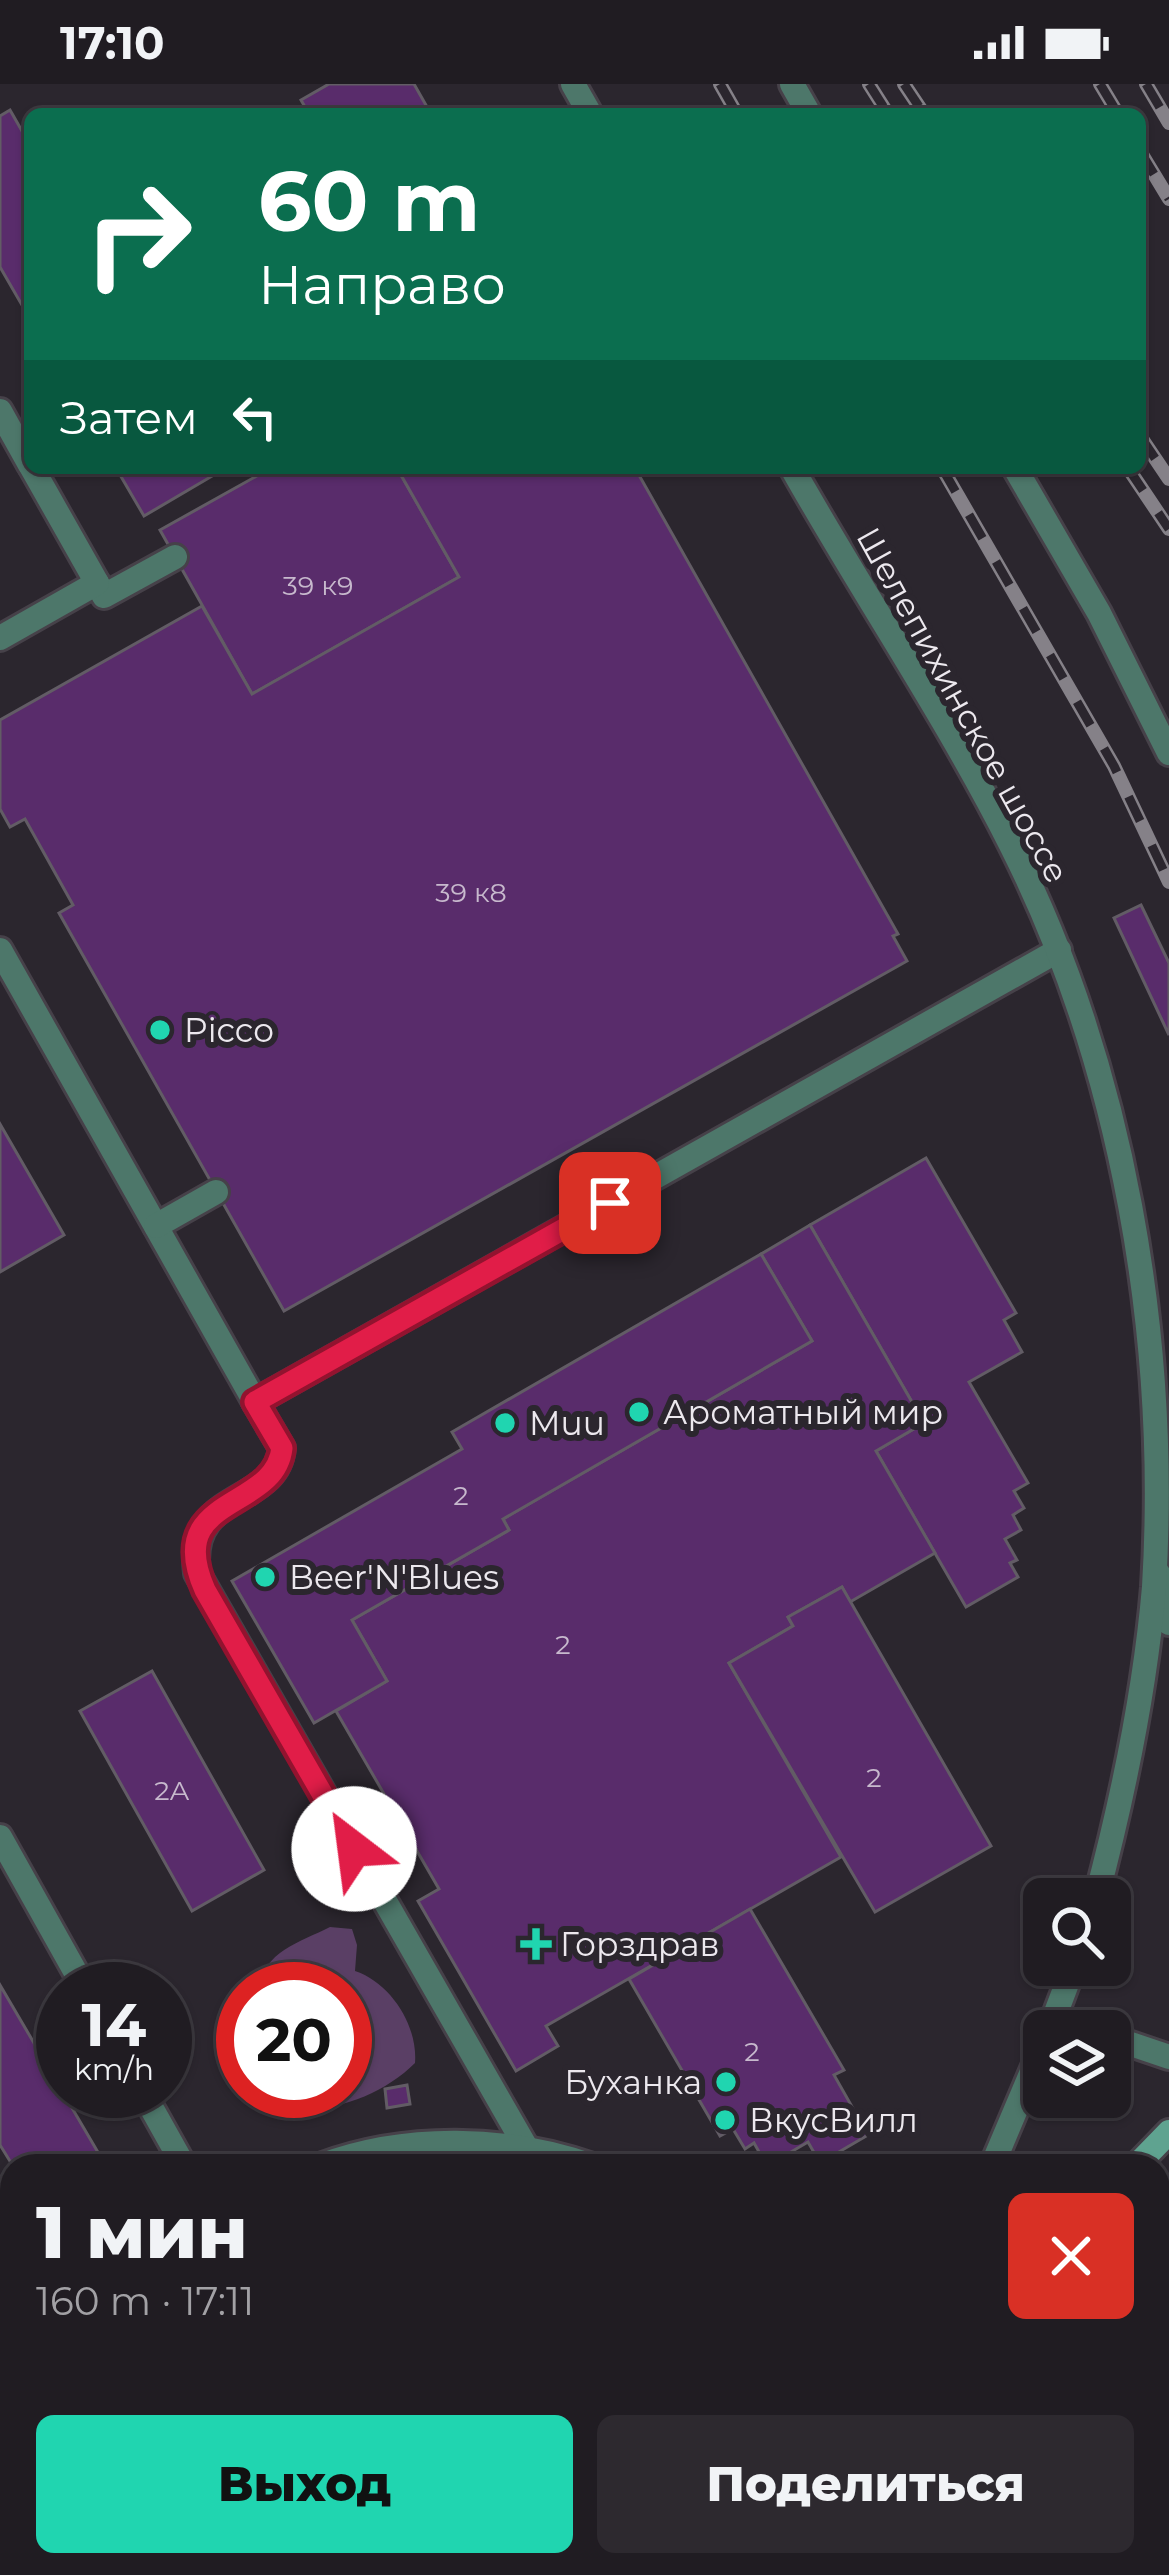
<!DOCTYPE html>
<html lang="ru">
<head>
<meta charset="utf-8">
<style>
  body { margin:0; font-family:Montserrat,sans-serif; background:#2d292f; color:#f1f3f6; height:100vh; display:flex; flex-direction:column; font-size:45px; white-space:nowrap }
  * { box-sizing:border-box; margin:0 }
  p { font-size:39px; color:#a2a1a5 }
  .icon { flex:none; width:66px; height:66px; fill:none; stroke:currentColor; stroke-width:2; stroke-linecap:round; stroke-linejoin:round }
  .map { position:relative; flex:1; overflow:hidden }
  .panel { position:absolute; left:0px; top:2070px; width:1170px; height:423px; display:flex; flex-direction:column; background:#201c22; border-radius:36px 36px 0 0; box-shadow:0 3px 9px #0004,0 0 0 3px #3d3a40 }
  .panel>* { flex:none }
  .guide { position:absolute; left:24px; top:24px; width:1122px; height:366px; border-radius:18px; box-shadow:0 3px 9px #0004,0 0 0 3px #3d3a40; background:#0b6e4f; color:#fff; overflow:hidden }
  .tools { position:absolute; left:1023px; top:1794px; display:grid; gap:24px }
  .tools a { display:grid; place-items:center; width:108px; height:108px; border-radius:18px; background:#201c22; box-shadow:0 3px 9px #0004,0 0 0 3px #3d3a40; font-size:60px }
  .speed { position:absolute; left:36px; top:1878px; display:flex; gap:24px; font-size:60px; font-weight:700; text-align:center }
  .speed>* { display:grid; place-content:center; width:156px; height:156px; border-radius:50%; background:#201c22; box-shadow:0 3px 9px #0004,0 0 0 3px #3d3a40; line-height:1 }
  .speed small { font-size:30px; font-weight:400 }
  .speed .limit { border:18px solid #d22; background:#fff; color:#111 }
  .pin { position:absolute; display:grid; place-items:center; width:102px; height:102px; color:#fff; margin:-51px; border-radius:24px; box-shadow:0 6px 18px #0006 }
  .me { position:absolute; width:132px; margin:-66px; rotate:330deg; stroke-linejoin:round; filter:drop-shadow(0 0 9px #0008) }
  .turn { display:flex; align-items:center; gap:42px; height:252px; padding:0 36px; font-size:54px }
  .turn .icon { width:156px; height:156px; stroke-width:2.5 }
  .turn b { display:block; font-size:84px; line-height:102px }
  .then { display:flex; align-items:center; height:114px; padding:0 36px; background:#0003; gap:24px; font-size:45px }
  .round { display:grid; place-items:center; flex:none; width:126px; height:126px; border-radius:18px; background:#2d292f }
  .overview { display:flex; align-items:center; justify-content:space-between; height:204px; padding:0 36px }
  h1 { font-size:72px; font-weight:800; line-height:90px }
  .cta { display:flex; gap:24px; margin-top:auto; padding:24px 36px }
  .cta a { flex:1; height:138px; border-radius:18px; background:#20d5b0; color:#111; font-size:48px; font-weight:800; line-height:138px; text-align:center }
  .cta a+a { background:#2d292f; color:#f1f3f6 }
  .status { display:flex; justify-content:space-between; align-items:center; height:84px; padding:0 60px; background:#201c22; direction:ltr }
  .status svg { height:33px; fill:currentColor }
  .map>svg:first-child { display:block }
  .green { fill:#5a3f65 }
  .building { fill:#592c6b; stroke:#625c65; stroke-width:3 }
  .lines { fill:none; stroke-linecap:round; stroke-linejoin:round }
  .service-casing { stroke:#464149; stroke-width:30 }
  .minor-casing { stroke:#464149; stroke-width:30 }
  .tertiary-casing { stroke:#464149; stroke-width:30 }
  .secondary-casing { stroke:#464149; stroke-width:30 }
  .service { stroke:#4d776a; stroke-width:24 }
  .minor { stroke:#4d776a; stroke-width:24 }
  .tertiary { stroke:#4d776a; stroke-width:24 }
  .secondary { stroke:#5fa390; stroke-width:24 }
  .rail-casing { stroke:#858188; stroke-width:14 }
  .rail { stroke:#2b262e; stroke-width:9; stroke-dasharray:27; stroke-linecap:butt }
  .route-casing { stroke:#92132f; stroke-width:30 }
  .route { stroke:#e11d48; stroke-width:21 }
  .poi-dot { fill:#20d5b0; stroke:#2b262e; stroke-width:4.5 }
  .labels { text-anchor:middle; stroke-width:12; stroke-linejoin:round; paint-order:stroke }
  .number-label { font-size:27px; fill:#c7b9cd }
  .street-label { font-size:33px; fill:#ece8ee; stroke:#2b262e }
  .poi-label { font-size:33px; fill:#ece8ee; stroke:#2b262e; text-anchor:start }
</style>
</head>
<body>
<div class="status"><b>17:10</b><svg viewBox="0 0 49 12"><path d="M0 12V9h3v3zM5 12V6h3v6zM10 12V3h3v9zM15 12V0h3v12zM26 1h20v11H26zM47 4h2v5h-2z"/></svg></div>
<div class="map">
<svg width="1169" height="2491" viewBox="0 0 1169 2491">
  <rect width="100%" height="100%" fill="#2b262e"/>
  <path class="green" d="M330 1843 352 1845 357 1861 355 1887C391 1899 418 1942 415 1979 381 2013 324 2033 278 2022L266 2007H345V1905H261C261 1868 301 1858 330 1843Z"/>
  <g class="building">
    <path d="M329 0H414L431 30H309L301 16Z"/>
    <path d="M10 26 30 61V235L0 183V32Z"/>
    <path d="M116 384H217L219 388 144 432Z"/>
    <path d="M271 384H397L459 493 252 610 160 446Z"/>
    <path d="M397 384H635L898 850 893 852 907 877 284 1227 59 829 73 821 25 735 10 743 0 725V636L202 522 252 610 459 493Z"/>
    <path d="M1141 821 1169 879V951L1114 834Z"/>
    <path d="M0 1040 64 1151 0 1188Z"/>
    <path d="M926 1074 1016 1229 1004 1236 1022 1268 969 1298 1028 1399 1014 1407 1024 1424 1013 1431 1021 1446 1005 1455 1017 1476 1010 1479 1018 1493 966 1523 876 1367 924 1339 810 1141Z"/>
    <path d="M810 1141 924 1339 876 1367 935 1469 850 1518 842 1503 788 1533 793 1542 729 1579 841 1773 546 1942 558 1962 516 1987 418 1817 439 1805 336 1627 387 1597 352 1536 509 1446 503 1435 812 1257 761 1170Z"/>
    <path d="M761 1170 812 1257 503 1435 509 1446 352 1536 387 1597 314 1639 232 1497 462 1365 452 1348Z"/>
    <path d="M842 1503 991 1762 875 1828 729 1579 793 1542 788 1533Z"/>
    <path d="M152 1587 264 1786 192 1827 80 1627Z"/>
    <path d="M750 1825 844 1986 834 1991 868 2051 820 2079 808 2058 767 2082 754 2059 745 2065 733 2045 720 2052 629 1895Z"/>
    <path d="M0 1901 106 2082H13L0 2061Z"/>
    <path d="M407 2001 410 2020 387 2024 385 2005Z"/>
    <path d="M4 2454 12 2481H20L26 2491H0Z"/>
    <path d="M221 2481H249L254 2491H204Z"/>
    <path d="M610 2481H656L663 2491H594Z"/>
  </g>
  <g class="lines">
    <defs>
      <g id="service">
        <path d="M792 0 809 30"/>
        <path d="M0 327 30 381"/>
        <path d="M1015 384 1099 529 1169 669"/>
        <path d="M97 499 104 512 175 473"/>
        <path d="M0 554 97 499 32 384"/>
        <path d="M0 866 255 1318"/>
        <path d="M156 1142 216 1108"/>
        <path d="M1158 1489 1169 1539"/>
        <path d="M1055 1933 1093 1947"/>
        <path d="M1110 1953 1169 1973"/>
        <path d="M527 2065 197 1489C186 1404 276 1424 282 1364L255 1318 1059 866"/>
        <path d="M0 2124 12 2145"/>
        <path d="M1158 2143 1169 2121"/>
        <path d="M1158 2336 1169 2308"/>
        <path d="M980 2491 985 2481"/>
        <path d="M1080 2491 1085 2481"/>
      </g>
      <g id="minor">
        <path d="M0 1753 85 1905"/>
        <path d="M142 2007 184 2082"/>
      </g>
      <g id="tertiary">
        <path d="M573 0 590 30"/>
        <path d="M792 384C863 510 946 632 1011 761 1123 983 1169 1254 1154 1503 1145 1608 1123 1713 1096 1815"/>
        <path d="M1049 1947 1074 1881"/>
        <path d="M320 2082C405 2050 507 2052 592 2082"/>
        <path d="M992 2082 1044 1959"/>
        <path d="M0 2255 12 2248"/>
        <path d="M813 2491 818 2481"/>
      </g>
      <g id="secondary">
        <path d="M1136 2082 1169 2048"/>
        <path d="M909 2491 914 2481"/>
      </g>
    </defs>
    <use href="#service" class="service-casing"/>
    <use href="#minor" class="minor-casing"/>
    <use href="#tertiary" class="tertiary-casing"/>
    <use href="#secondary" class="secondary-casing"/>
    <use href="#service" class="service"/>
    <use href="#minor" class="minor"/>
    <use href="#tertiary" class="tertiary"/>
    <use href="#secondary" class="secondary"/>
    <defs>
      <g id="rail">
        <path d="M720 0 737 30"/>
        <path d="M869 0 888 30"/>
        <path d="M904 0 924 30"/>
        <path d="M1100 0 1118 30"/>
        <path d="M1146 0 1169 39"/>
        <path d="M1140 67 1169 115"/>
        <path d="M1140 352 1169 395"/>
        <path d="M942 384 1114 682 1169 798"/>
        <path d="M1128 384 1169 445"/>
      </g>
    </defs>
    <use href="#rail" class="rail-casing"/>
    <use href="#rail" class="rail"/>
  </g>
  <g class="lines">
    <defs>
      <path id="route" d="M354 1765 205 1506C162 1410 275 1428 282 1364L255 1318 610 1119"/>
    </defs>
    <use href="#route" class="route-casing"/>
    <use href="#route" class="route"/>
  </g>
  <g class="poi-dot">
    <circle cx="160" cy="946" r="12"/>
    <circle cx="639" cy="1328" r="12"/>
    <circle cx="505" cy="1339" r="12"/>
    <circle cx="265" cy="1493" r="12"/>
    <path d="M530 1842h12v12h12v12h-12v12h-12v-12h-12v-12h12z"/>
    <circle cx="726" cy="1998" r="12"/>
    <circle cx="725" cy="2036" r="12"/>
  </g>
  <g class="labels">
    <g class="number-label">
      <text x="318" y="511">39 к9</text>
      <text x="471" y="818">39 к8</text>
      <text x="461" y="1421">2</text>
      <text x="563" y="1570">2</text>
      <text x="874" y="1703">2</text>
      <text x="172" y="1716">2А</text>
      <text x="752" y="1977">2</text>
    </g>
    <g class="street-label">
      <text transform="translate(963 621) rotate(61)" y="12">Шелепихинское шоссе</text>
    </g>
    <g class="poi-label">
      <text x="184" y="958">Picco</text>
      <text x="663" y="1340">Ароматный мир</text>
      <text x="529" y="1351">Muu</text>
      <text x="289" y="1505">Beer'N'Blues</text>
      <text x="560" y="1872">Горздрав</text>
      <text x="702" y="2010" text-anchor="end">Буханка</text>
      <text x="749" y="2048">ВкусВилл</text>
    </g>
  </g>
</svg>
<div class="tools">
<a><svg class="icon" aria-label="search" viewBox="0 0 24 24"><circle cx="10" cy="10" r="6"/><path d="M15 15l6 6"/></svg></a>
<a><svg class="icon" aria-label="layers" viewBox="0 0 24 24"><path d="M12 4l9 5-9 5-9-5zM3 14l9 5 9-5"/></svg></a>
</div>
<div class="speed"><div>14<small>km/h</small></div><div class="limit">20</div></div>
<div class="pin" style="left:610px;top:1119px;background:#d93025"><svg class="icon" aria-label="arrive" viewBox="0 0 24 24"><path d="M6 21V4h12l-3 4 3 4H6"/></svg></div>
<svg class="me" style="left:354px;top:1765px" viewBox="-20 -20 40 40"><circle r="19" fill="#fff"/><path d="M0-13L10 11 0 6-10 11z" fill="#e11d48"/></svg>
<div class="guide">
<div class="turn"><svg class="icon" aria-label="right" viewBox="0 0 24 24"><path d="M7 20v-9h11M14 6l5 5-5 5"/></svg><div><b>60 m</b>Направо</div></div>
<div class="then">Затем<svg class="icon" aria-label="left" viewBox="0 0 24 24"><path d="M17 20v-9H6M10 6l-5 5 5 5"/></svg></div>
</div>
<section class="panel">
<div class="overview"><div><h1>1 мин</h1><p>160 m · 17:11</p></div><a class="round" style="background:#d93025;color:#fff"><svg class="icon" aria-label="close" viewBox="0 0 24 24"><path d="M6 6l12 12M18 6L6 18"/></svg></a></div>
<div class="cta"><a>Выход</a><a>Поделиться</a></div>
</section>
</div>
</body>
</html>
